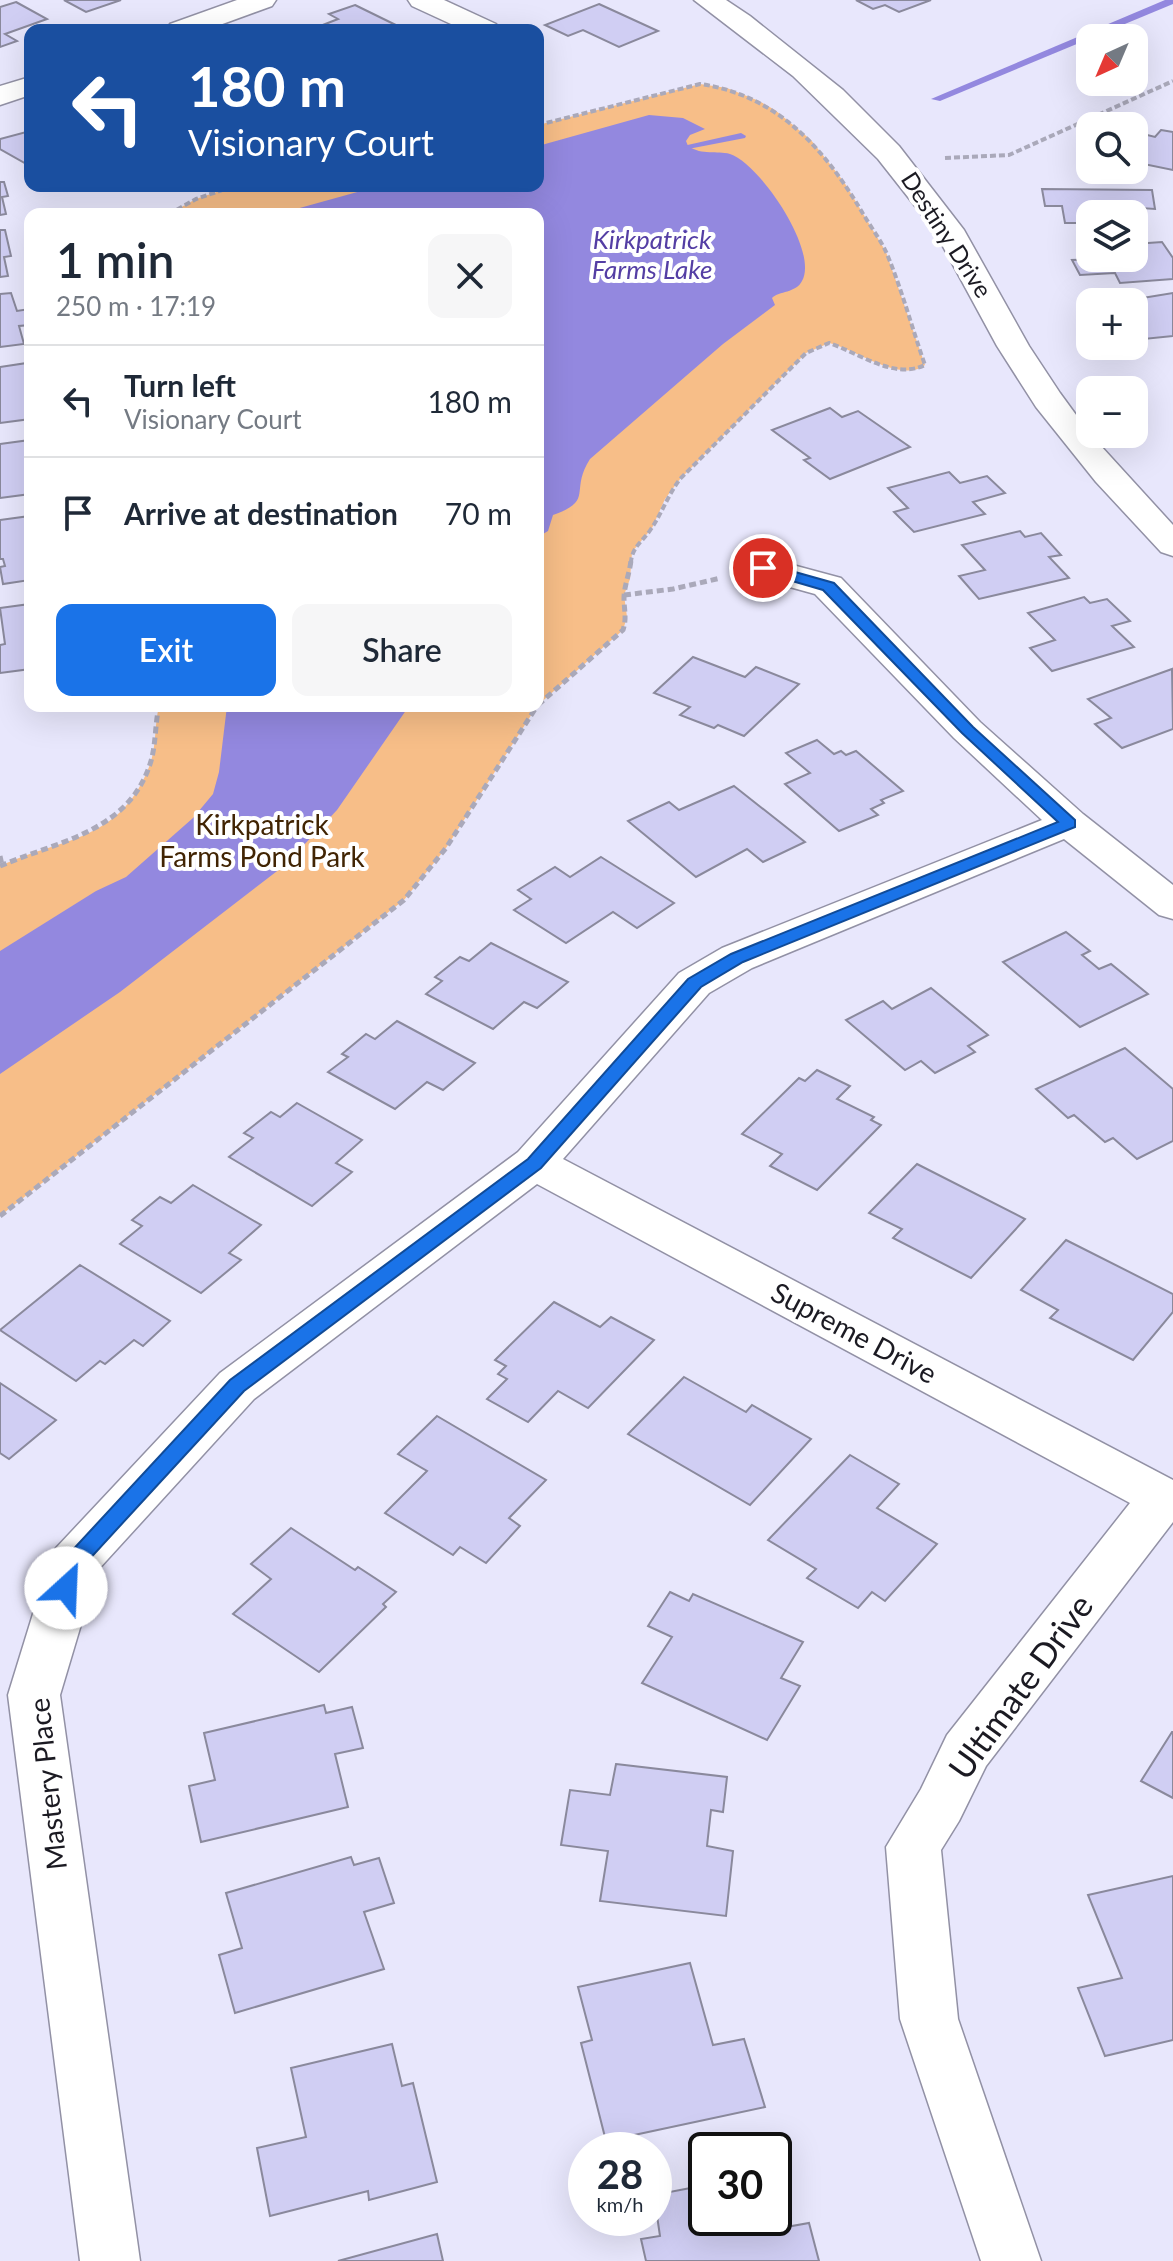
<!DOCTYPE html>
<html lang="en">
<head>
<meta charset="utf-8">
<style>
  body { margin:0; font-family:Lato,sans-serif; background:#f6f6f7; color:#1f2937; height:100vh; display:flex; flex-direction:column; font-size:30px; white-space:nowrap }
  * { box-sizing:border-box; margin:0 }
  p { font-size:26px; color:#747a83 }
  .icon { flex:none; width:44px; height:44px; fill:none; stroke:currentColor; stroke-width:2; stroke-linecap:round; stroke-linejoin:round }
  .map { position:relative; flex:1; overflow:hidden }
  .drawer { position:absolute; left:24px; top:208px; width:520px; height:504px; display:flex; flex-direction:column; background:#fff; border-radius:16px; box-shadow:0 8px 32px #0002 }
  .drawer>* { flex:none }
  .hud { position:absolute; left:24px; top:24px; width:520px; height:168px; border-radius:16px; box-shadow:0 8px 32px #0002; background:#1a4fa0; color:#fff; overflow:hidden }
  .needle { width:52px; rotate:224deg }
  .fabs { position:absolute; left:1076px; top:24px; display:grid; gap:16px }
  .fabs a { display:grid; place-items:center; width:72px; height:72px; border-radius:16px; background:#fff; box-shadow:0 8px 32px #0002; font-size:40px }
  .speed { position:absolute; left:568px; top:2132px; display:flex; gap:16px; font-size:40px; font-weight:700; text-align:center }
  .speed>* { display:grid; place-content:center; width:104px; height:104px; border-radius:50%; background:#fff; box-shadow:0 8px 32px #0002; line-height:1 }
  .speed small { font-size:20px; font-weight:400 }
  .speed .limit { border:4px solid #111; border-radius:12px; background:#fff; color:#111 }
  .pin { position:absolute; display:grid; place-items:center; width:68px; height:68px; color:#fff; margin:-34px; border:4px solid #fff; border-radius:50%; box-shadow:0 2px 8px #0007 }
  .me { position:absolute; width:88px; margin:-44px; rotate:25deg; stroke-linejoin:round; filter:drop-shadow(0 0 6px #0008) }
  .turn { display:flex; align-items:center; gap:28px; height:168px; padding:0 32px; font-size:36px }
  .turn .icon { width:104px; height:104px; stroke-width:2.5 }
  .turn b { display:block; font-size:56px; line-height:68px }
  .round { display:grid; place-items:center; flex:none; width:84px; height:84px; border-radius:16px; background:#f6f6f7 }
  .headline { display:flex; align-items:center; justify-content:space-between; height:136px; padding:0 32px }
  h1 { font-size:48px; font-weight:600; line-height:60px }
  .primary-button { display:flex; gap:16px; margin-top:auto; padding:16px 32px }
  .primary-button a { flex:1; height:92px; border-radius:16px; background:#1a73e8; color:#fff; font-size:32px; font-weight:600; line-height:92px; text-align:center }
  .primary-button a+a { background:#f6f6f7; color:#1f2937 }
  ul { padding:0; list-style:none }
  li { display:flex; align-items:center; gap:24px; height:112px; padding:0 32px; border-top:2px solid #e0e1e3 }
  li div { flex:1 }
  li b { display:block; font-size:30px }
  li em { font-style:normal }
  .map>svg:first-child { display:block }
  .green { fill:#f7be88 }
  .water { fill:#9388df }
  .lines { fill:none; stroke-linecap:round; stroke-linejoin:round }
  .stream { fill:#9388df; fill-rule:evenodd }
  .building { fill:#d0cef3; stroke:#8a899c; stroke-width:2 }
  .minor-casing { stroke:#9291a5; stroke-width:3 }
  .path-far1 { stroke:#aaa9ba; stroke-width:4; stroke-dasharray:6 3; stroke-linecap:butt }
  .path { stroke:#aaa9ba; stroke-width:5; stroke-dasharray:7 4; stroke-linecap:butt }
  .minor { fill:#fff; fill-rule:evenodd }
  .route { fill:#1a73e8; stroke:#114b97; stroke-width:2 }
  .labels { text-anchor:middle; stroke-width:8; stroke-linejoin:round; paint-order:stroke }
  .far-street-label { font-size:24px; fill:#1b1a22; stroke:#fff }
  .far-water-label { font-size:26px; font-style:italic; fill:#543ea4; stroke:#fff }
  .park-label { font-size:28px; fill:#412403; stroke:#fff }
  .street-label { font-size:28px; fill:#1b1a22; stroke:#fff }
  .near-street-label { font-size:34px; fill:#1b1a22; stroke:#fff }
</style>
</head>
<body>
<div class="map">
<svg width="1173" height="2261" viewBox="0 0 1173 2261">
  <rect width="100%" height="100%" fill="#e8e7fc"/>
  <g class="green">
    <path d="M700 84 727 88 759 101 775 110 811 140 844 182 886 252 925 365C902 384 855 349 829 343L806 353 680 479 665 499 652 528 632 552 630 579 624 595 627 617 623 630 538 705V214H169L196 199 234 186H538V125Z"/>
    <path d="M159 706H537L446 848 404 900 0 1216V866C62 837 119 843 149 767 157 747 154 726 159 706Z"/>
  </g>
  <g class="water">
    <path d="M649 115 683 118 705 129 690 135 686 141 688 146C703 156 716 150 730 154 760 164 819 251 802 281 796 293 779 291 772 298L775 305 723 344 590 459C569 492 595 500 553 515L548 531 538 537V214H278L379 186H538V146Z"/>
    <path d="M227 706H409L337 810 285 865 120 992 0 1074V951L96 891 126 877 193 818 213 794 219 772Z"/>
  </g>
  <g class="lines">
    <g class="stream">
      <path d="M1165 0H1173V4L940 101 931 99Z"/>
      <path d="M741 133 746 136 745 138 688 149 683 146Z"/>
    </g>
  </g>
  <g class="building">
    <path d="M64 0H121L86 12Z"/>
    <path d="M856 0H931L899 12 885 5 873 9Z"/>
    <path d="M16 2 47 19 5 34 17 41 0 47V7Z"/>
    <path d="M599 4 658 31 619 47 583 30 568 36 545 25Z"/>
    <path d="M355 5 406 30H310L338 19 329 14Z"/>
    <path d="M1161 130 1173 132V170L1134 162 1138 152 1134 151V140L1139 133 1155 137Z"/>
    <path d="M30 131V166L0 149V139Z"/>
    <path d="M0 182H4L8 196 2 197 6 214 0 215Z"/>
    <path d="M1042 189 1152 190 1155 209 1141 208 1145 228H1134V214H1090V228H1081V223H1065L1062 206H1045Z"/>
    <path d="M0 230H5L11 256 4 257 8 276 0 277Z"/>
    <path d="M1162 242 1173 258V279L1120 283 1115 273 1080 275 1072 260 1134 258V244Z"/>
    <path d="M11 293 17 311 30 309V325L19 326 24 344 0 347V294Z"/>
    <path d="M1173 293V336L1134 340V302H1118Z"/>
    <path d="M27 363 30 377V419L0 423V367Z"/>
    <path d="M830 408 842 417 858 411 910 447 830 479 804 460 810 458 772 430Z"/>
    <path d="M30 440V494L0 498V444Z"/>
    <path d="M949 472 960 483 987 476 1005 493 973 502 985 514 914 532 894 512 908 508 888 488Z"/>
    <path d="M30 516V580L3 584 0 567 5 566 3 559H0V520Z"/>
    <path d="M1020 531 1025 537 1041 533 1061 555 1049 557 1069 578 979 599 959 576 985 570 962 545Z"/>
    <path d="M1084 597 1090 603 1107 599 1130 621 1112 626 1134 647 1052 671 1030 648 1055 640 1028 613Z"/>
    <path d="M30 604V669L0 673V645L5 644 0 608Z"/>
    <path d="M693 657 745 677 756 667 799 684 744 736 718 725 714 728 680 715 690 707 654 693Z"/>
    <path d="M1172 669 1173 729 1122 748 1095 724 1111 718 1088 699Z"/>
    <path d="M817 740 834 754 841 751 846 755 856 751 903 791 881 800 884 803 871 809 878 815 839 831 785 784 810 773 786 753Z"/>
    <path d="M734 786 805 842 763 862 747 849 696 877 628 821 669 802 679 810Z"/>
    <path d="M601 857 674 903 637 928 613 912 566 943 514 910 531 899 518 890 555 867 570 877Z"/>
    <path d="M1066 932 1090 951 1082 955 1099 969 1111 964 1148 994 1080 1027 1003 962Z"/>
    <path d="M491 943 568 982 537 1008 524 1002 493 1029 426 994 442 981 435 977 460 957 469 961Z"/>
    <path d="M931 988 988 1035 968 1046 975 1052 935 1073 921 1061 905 1070 846 1020 883 1001 892 1009Z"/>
    <path d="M397 1021 475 1063 443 1090 427 1082 395 1109 328 1072 348 1057 342 1054 366 1034 375 1039Z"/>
    <path d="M1125 1048 1173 1089V1141L1137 1159 1113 1138 1105 1142 1074 1115 1068 1118 1036 1089Z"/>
    <path d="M817 1070 850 1086 837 1099 874 1117 871 1120 881 1125 817 1190 770 1166 782 1154 742 1134 799 1078 805 1081Z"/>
    <path d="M297 1103 362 1140 336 1163 352 1172 312 1206 229 1157 253 1138 244 1133 271 1112 280 1117Z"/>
    <path d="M917 1164 1025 1219 971 1278 893 1238 902 1229 869 1213Z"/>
    <path d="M193 1185 261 1225 229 1253 241 1260 201 1293 120 1244 142 1226 132 1220 160 1197 171 1203Z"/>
    <path d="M1066 1240 1173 1294V1312L1133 1360 1050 1318 1058 1310 1021 1290Z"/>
    <path d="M80 1265 170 1321 143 1346 134 1340 105 1364 100 1361 76 1381 0 1330Z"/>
    <path d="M554 1302 600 1327 611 1317 654 1340 588 1408 558 1391 528 1422 487 1399 507 1379 498 1374 506 1366 495 1360Z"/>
    <path d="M684 1377 746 1412 752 1405 811 1439 750 1505 628 1434Z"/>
    <path d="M0 1383 56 1420 9 1459 0 1453Z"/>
    <path d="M437 1416 546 1480 509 1518 520 1526 486 1563 460 1547 453 1555 385 1513 427 1471 398 1454Z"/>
    <path d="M850 1455 899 1484 877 1508 937 1544 885 1601 872 1592 858 1608 807 1578 816 1569 768 1540Z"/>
    <path d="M291 1528 355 1570 358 1567 396 1592 383 1604 386 1607 319 1672 233 1614 271 1579 251 1564Z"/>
    <path d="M670 1592 689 1601 693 1594 803 1642 781 1678 800 1686 767 1740 642 1683 672 1637 648 1626Z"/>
    <path d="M324 1705 326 1713 352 1707 363 1748 335 1754 348 1807 201 1842 189 1786 215 1780 204 1733Z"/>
    <path d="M1172 1732H1173V1798L1141 1781Z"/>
    <path d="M616 1764 727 1777 723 1812 711 1810 707 1846 733 1851 726 1916 600 1901 608 1851 561 1845 570 1790 610 1795Z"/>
    <path d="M351 1857 354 1865 379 1858 394 1903 364 1912 384 1969 235 2013 219 1955 242 1948 226 1893Z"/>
    <path d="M1173 1876V2040L1105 2056 1078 1988 1122 1978 1088 1895Z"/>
    <path d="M690 1963 713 2045 744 2039 765 2107 606 2141 581 2043 592 2040 578 1987Z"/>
    <path d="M392 2044 402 2086 413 2083 437 2182 369 2200 368 2191 270 2216 257 2148 306 2137 291 2068Z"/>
    <path d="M706 2185V2218H772L775 2229 809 2223 819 2261H646L641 2239 660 2236 654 2195Z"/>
    <path d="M437 2234 443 2261H338Z"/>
  </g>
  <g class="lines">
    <defs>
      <g id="minor">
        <path d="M237 0H276L272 6 206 30H166L170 24Z"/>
        <path d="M408 0H444L496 24 500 30H464L412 6Z"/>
        <path d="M694 0H726L750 16 843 90 899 146 964 230 1029 346 1060 393 1090 434 1173 525V556L1161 552 1096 482 1036 407 997 346 934 230 878 159 793 76Z"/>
        <path d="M30 77V95L0 105V86Z"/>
        <path d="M763 557 841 578 980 722 1083 814 1173 885V919L1159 915 1064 839 752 968 709 993 563 1159 1173 1480V1522L986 1766 959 1821 941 1850 958 2019 1041 2261H981L900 2019 886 1847 921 1789 947 1735 1130 1503 537 1184 254 1399 97 1571 60 1695 140 2261H80L8 1695 49 1562 56 1548 220 1373 518 1152 679 973 722 948 1042 820 954 738 815 594 750 576 745 568 750 560Z"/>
      </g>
    </defs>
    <use href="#minor" class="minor-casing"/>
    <g class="path-far1">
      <path d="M538 125 700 84C777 95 824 148 862 212 870 226 881 240 887 254 902 290 912 328 925 365 894 380 859 353 829 343L806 353 680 479C668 495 662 513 651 529 643 541 632 547 631 562"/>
      <path d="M945 158 1009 155 1173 81"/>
      <path d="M169 214 196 199 234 186"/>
    </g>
    <g class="path">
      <path d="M624 595 673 589 721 578"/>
      <path d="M538 705 623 630C627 618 624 610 624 598 624 586 630 572 631 560"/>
      <path d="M0 856 2 865"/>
      <path d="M0 866C58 841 130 832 151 761 156 743 155 724 159 706"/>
      <path d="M0 1216 404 900 446 848 537 706"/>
    </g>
    <use href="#minor" class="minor"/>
  </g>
  <path class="route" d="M763 563 834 583 973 727 1075 820V827L743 962 701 987 541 1168 244 1391 84 1565 74 1594 66 1597 59 1594 56 1588 67 1556 230 1380 528 1159 688 979 731 954 1058 822 962 733 823 590 758 571 756 568Z"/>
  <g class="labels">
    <g class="far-street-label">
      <text transform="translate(946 235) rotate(57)" y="8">Destiny Drive</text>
    </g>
    <g class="far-water-label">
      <text x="652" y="249">Kirkpatrick<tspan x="652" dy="30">Farms Lake</tspan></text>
    </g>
    <g class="park-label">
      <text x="262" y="835">Kirkpatrick<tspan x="262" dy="32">Farms Pond Park</tspan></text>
    </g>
    <g class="street-label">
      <text transform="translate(854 1333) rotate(28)" y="10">Supreme Drive</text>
      <text transform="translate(48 1784) rotate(-96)" y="10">Mastery Place</text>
    </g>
    <g class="near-street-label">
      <text transform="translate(1021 1687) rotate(-54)" y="12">Ultimate Drive</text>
    </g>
  </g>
</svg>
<div class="fabs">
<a><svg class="needle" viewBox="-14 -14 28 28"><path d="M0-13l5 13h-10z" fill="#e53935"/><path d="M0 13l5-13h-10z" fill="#747a83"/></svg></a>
<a><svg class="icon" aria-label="search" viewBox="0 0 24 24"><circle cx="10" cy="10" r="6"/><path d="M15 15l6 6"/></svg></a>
<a><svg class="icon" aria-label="layers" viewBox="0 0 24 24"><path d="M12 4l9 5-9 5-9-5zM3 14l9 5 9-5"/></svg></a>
<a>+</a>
<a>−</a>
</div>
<div class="speed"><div>28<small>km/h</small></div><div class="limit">30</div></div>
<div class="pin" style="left:763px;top:568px;background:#d93025"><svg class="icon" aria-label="arrive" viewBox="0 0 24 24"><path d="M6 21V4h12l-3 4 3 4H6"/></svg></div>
<svg class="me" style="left:66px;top:1588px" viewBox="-20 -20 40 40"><circle r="19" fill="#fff"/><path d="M0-13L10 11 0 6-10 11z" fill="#1a73e8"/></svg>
<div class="hud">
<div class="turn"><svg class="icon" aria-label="left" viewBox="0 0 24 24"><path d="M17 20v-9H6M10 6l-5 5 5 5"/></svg><div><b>180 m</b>Visionary Court</div></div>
</div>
<section class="drawer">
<div class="headline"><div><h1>1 min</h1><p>250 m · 17:19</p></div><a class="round"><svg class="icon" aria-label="close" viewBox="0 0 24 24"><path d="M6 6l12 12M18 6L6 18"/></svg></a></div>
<ul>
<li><svg class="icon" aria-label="left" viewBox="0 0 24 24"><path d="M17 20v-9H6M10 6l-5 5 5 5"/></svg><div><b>Turn left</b><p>Visionary Court</p></div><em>180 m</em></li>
<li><svg class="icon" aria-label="arrive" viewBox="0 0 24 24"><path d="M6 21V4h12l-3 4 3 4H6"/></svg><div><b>Arrive at destination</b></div><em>70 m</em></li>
</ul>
<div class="primary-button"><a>Exit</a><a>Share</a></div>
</section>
</div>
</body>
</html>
